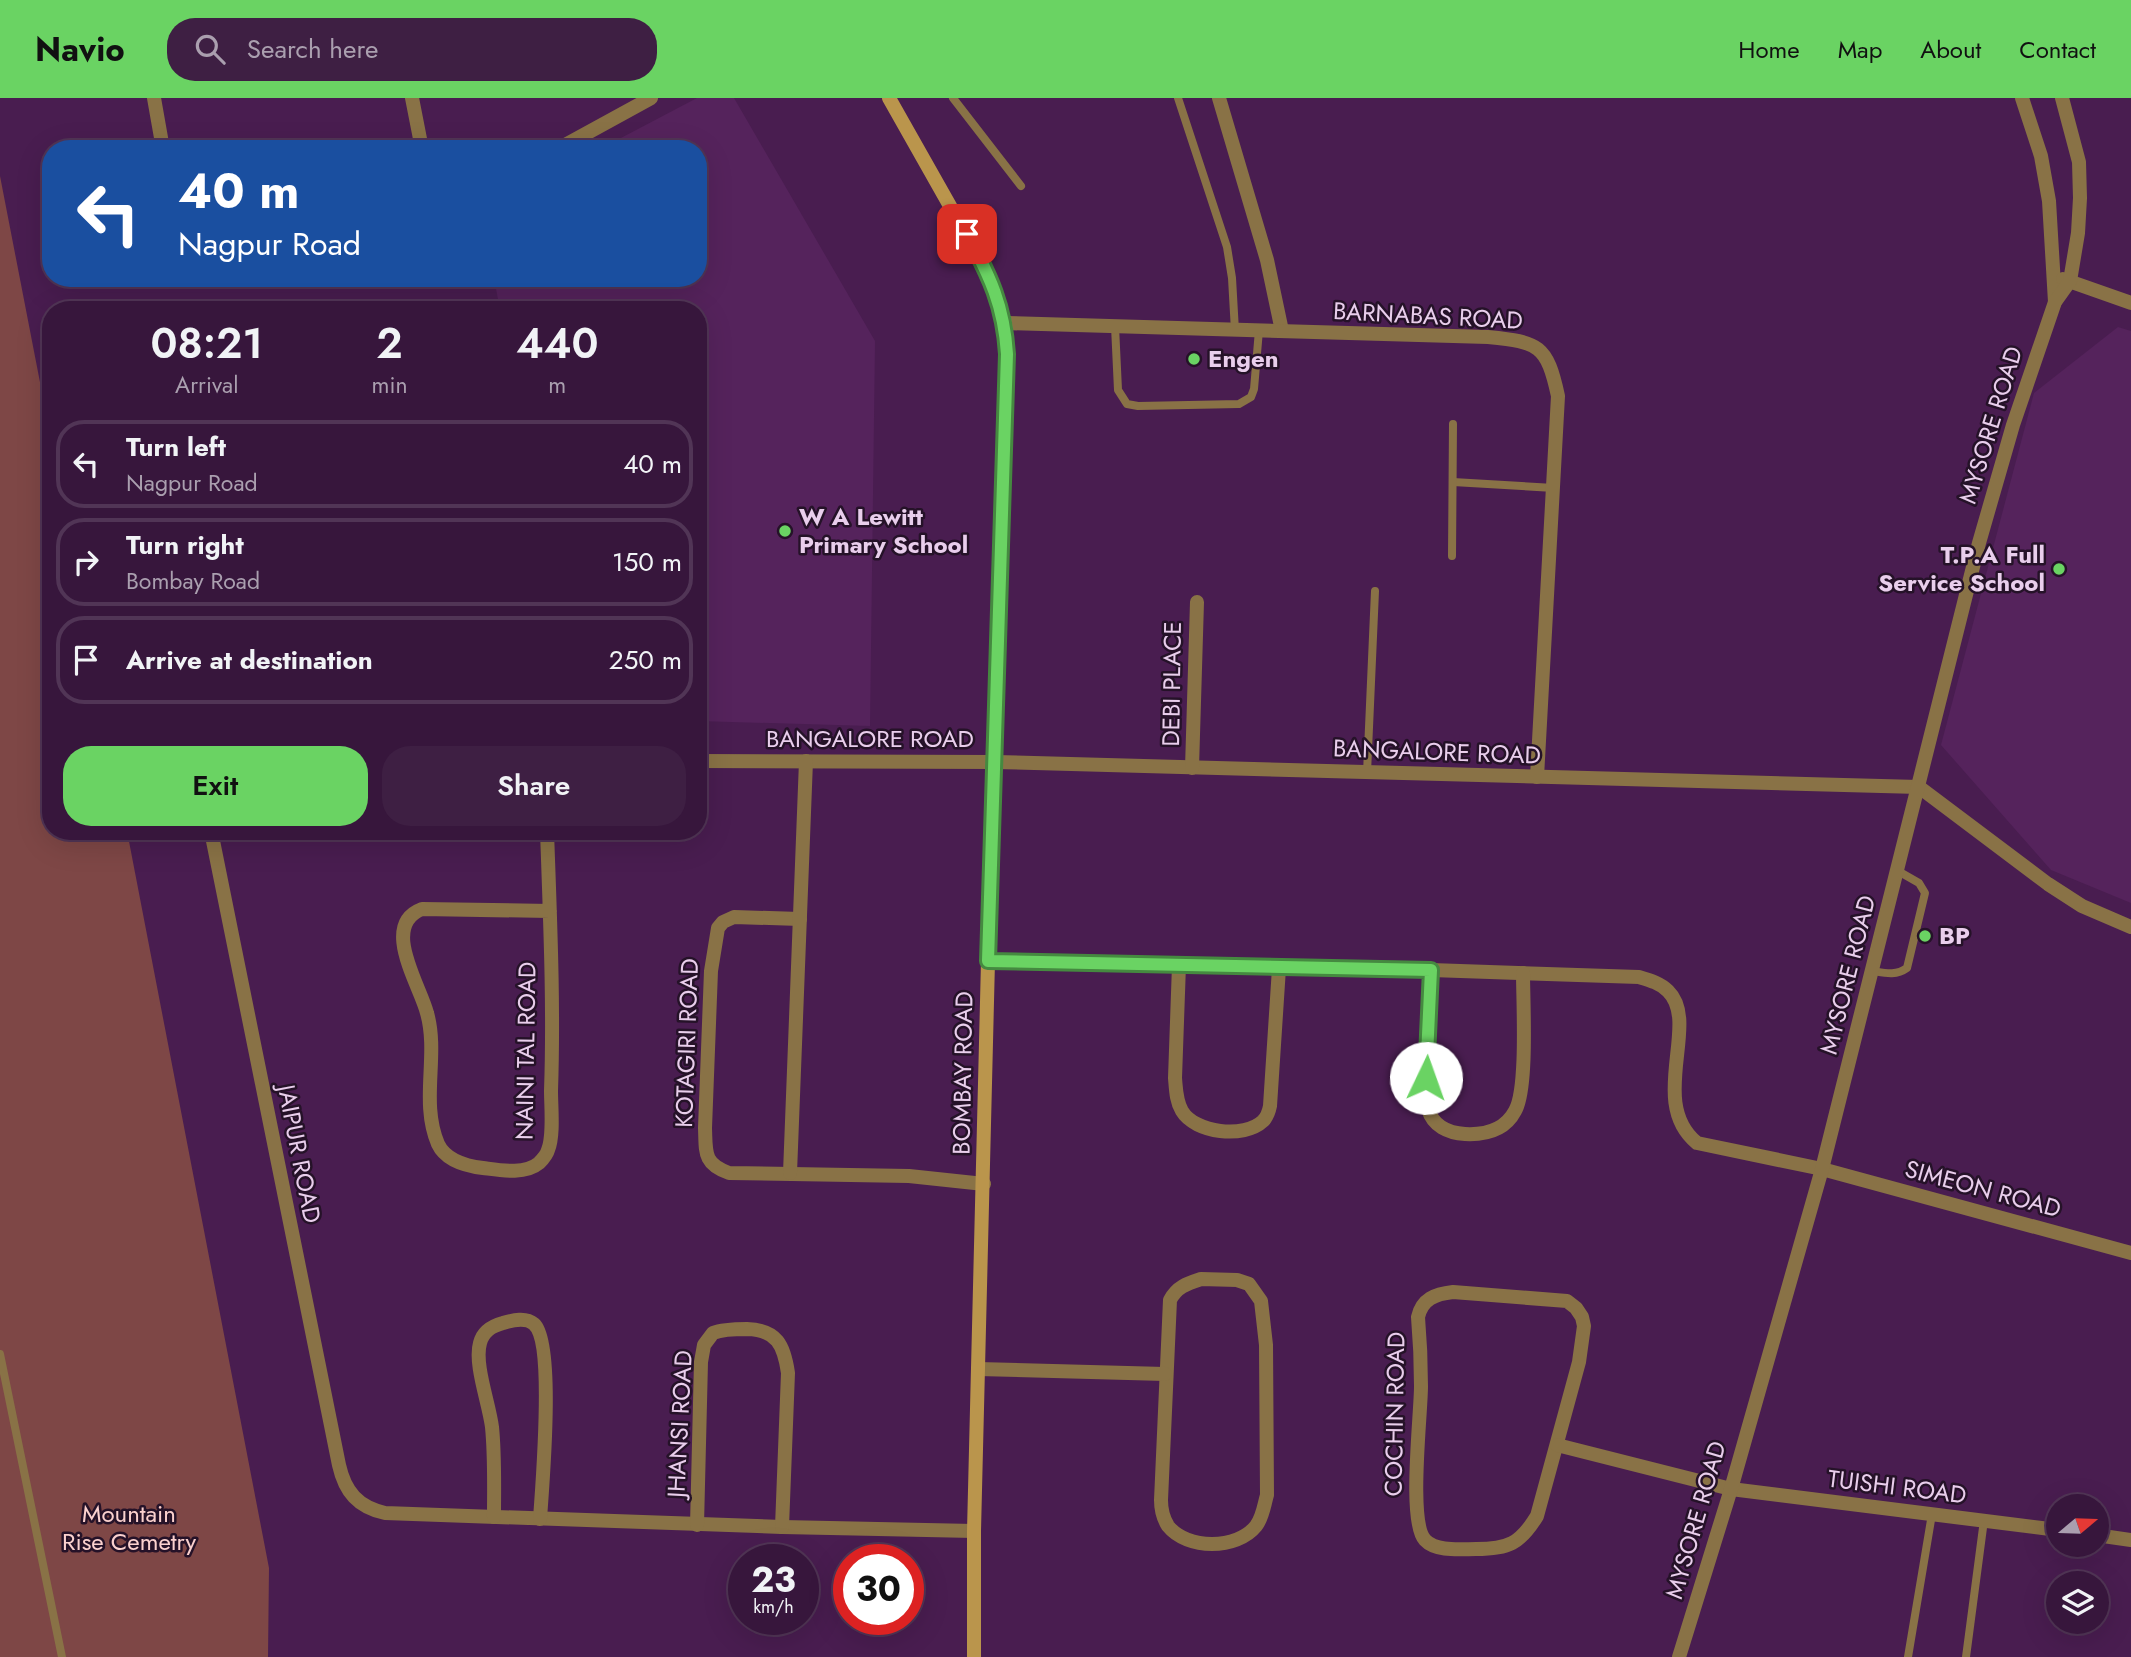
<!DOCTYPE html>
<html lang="en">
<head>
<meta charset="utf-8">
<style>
  body { margin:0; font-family:Jost,sans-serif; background:#3e1f43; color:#f1f3f6; height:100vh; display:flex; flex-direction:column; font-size:26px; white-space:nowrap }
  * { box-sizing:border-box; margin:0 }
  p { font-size:23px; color:#aa9faf }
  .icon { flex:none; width:38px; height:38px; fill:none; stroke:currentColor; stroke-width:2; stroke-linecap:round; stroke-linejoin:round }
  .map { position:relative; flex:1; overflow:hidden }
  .side { position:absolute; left:42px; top:203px; width:665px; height:539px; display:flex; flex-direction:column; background:#37163c; border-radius:28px; box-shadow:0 7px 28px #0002,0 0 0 2px #513556 }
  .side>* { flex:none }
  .hud { position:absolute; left:42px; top:42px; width:665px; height:147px; border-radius:28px; box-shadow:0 7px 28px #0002,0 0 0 2px #513556; background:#1a4fa0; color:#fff; overflow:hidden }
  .needle { width:46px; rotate:71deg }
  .fabs { position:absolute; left:2046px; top:1396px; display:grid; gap:14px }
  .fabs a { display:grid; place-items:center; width:63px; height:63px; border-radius:50%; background:#37163c; box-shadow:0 7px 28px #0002,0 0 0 2px #513556; font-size:35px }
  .speed { position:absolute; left:728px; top:1446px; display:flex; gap:14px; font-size:35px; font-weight:700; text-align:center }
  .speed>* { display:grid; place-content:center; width:91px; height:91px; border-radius:50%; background:#37163c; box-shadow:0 7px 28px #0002,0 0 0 2px #513556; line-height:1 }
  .speed small { font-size:18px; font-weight:400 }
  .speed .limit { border:10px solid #d22; background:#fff; color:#111 }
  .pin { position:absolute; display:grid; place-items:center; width:60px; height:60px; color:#fff; margin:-30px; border-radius:14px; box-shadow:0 4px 10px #0006 }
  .me { position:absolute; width:77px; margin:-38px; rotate:3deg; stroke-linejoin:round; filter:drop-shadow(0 0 5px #0008) }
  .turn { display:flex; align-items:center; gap:24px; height:147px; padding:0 21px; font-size:32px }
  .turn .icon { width:91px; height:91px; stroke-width:2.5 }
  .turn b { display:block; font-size:49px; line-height:60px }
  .eta { display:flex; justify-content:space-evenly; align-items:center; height:119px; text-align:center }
  .eta b { font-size:42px; font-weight:600; line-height:49px }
  .primary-button { display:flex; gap:14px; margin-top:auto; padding:14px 21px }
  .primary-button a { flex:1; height:80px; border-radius:28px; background:#6ad363; color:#111; font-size:28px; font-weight:600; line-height:80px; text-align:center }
  .primary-button a+a { background:#3e1f43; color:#f1f3f6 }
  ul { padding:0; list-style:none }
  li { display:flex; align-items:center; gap:21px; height:88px; margin:0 14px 10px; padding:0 7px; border:4px solid #513556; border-radius:28px }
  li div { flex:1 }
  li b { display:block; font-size:26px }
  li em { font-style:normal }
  header { display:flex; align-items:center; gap:42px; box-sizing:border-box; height:98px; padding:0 35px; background:#6ad363; color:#111 }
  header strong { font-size:33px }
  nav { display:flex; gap:38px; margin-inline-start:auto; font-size:24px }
  .search { width:490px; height:63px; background:#3e1f43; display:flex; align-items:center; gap:18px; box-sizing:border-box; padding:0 24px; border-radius:28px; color:#aa9faf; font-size:26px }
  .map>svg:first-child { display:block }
  .built { fill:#55235c }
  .green { fill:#7e4746 }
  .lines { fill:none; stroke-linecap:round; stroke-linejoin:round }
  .lane { stroke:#897246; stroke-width:8 }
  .street { stroke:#897246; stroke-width:14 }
  .secondary { stroke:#ba954c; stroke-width:14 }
  .route-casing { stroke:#458940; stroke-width:18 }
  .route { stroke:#6ad363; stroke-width:12 }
  .poi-dot { fill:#6ad363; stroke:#251228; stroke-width:2.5 }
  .labels { text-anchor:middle; stroke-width:5; stroke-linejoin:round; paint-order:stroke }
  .street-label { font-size:24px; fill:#e9ceec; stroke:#251228 }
  .poi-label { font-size:24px; font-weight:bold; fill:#e9ceec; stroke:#251228; text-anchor:start }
  .park-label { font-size:24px; fill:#fbd1ce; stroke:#251228 }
</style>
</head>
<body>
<header>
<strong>Navio</strong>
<div class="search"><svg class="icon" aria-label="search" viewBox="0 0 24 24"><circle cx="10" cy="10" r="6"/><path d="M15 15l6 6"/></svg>Search here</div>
<nav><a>Home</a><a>Map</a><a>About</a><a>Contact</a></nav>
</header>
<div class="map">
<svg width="2131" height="1559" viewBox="0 0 2131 1559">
  <rect width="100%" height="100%" fill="#491d50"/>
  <g class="built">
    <path d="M697 0H734L875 243 870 628 698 623V212H500L494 180H698V51H600Z"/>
    <path d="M2118 229 2131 233V805L2051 772 1941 647 2034 295Z"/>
  </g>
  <path class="green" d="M0 78 51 341V733H127L269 1470 268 1559H0Z"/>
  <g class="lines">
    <g class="lane">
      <path d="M953 0 1021 88"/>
      <path d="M1178 0 1227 149 1232 180 1235 233"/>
      <path d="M1115 228 1118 292 1127 306 1138 308 1239 306 1251 299 1254 291 1259 232"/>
      <path d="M1453 384 1554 390"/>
      <path d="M1452 458 1453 326"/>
      <path d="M1367 675 1375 493"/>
      <path d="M1873 873C1885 875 1896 878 1907 870L1925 795 1919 785 1898 773"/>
      <path d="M0 1256 62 1559"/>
      <path d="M1908 1559 1932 1416"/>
      <path d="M1966 1559 1984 1422"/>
    </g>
    <g class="street">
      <path d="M154 0 163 51"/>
      <path d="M412 0 422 51"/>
      <path d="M1219 0 1267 162 1282 233"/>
      <path d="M2022 0 2041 58 2049 103 2055 204"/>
      <path d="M558 51 651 0"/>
      <path d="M2063 181 2131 205"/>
      <path d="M1005 225 1488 239C1539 244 1547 247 1558 298L1537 679"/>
      <path d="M698 663 995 664 1919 689 2048 786 2082 808 2131 829"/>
      <path d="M1192 670 1197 504"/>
      <path d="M211 733 339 1367C345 1394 358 1409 385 1415L782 1429 974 1433"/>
      <path d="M547 733C550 820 554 907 551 993 551 1009 554 1038 548 1052 547 1056 543 1061 539 1065 525 1077 499 1072 483 1070 466 1068 446 1063 438 1046 420 1004 439 957 427 915 420 887 380 827 422 811L550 813"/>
      <path d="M800 821 734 819 723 824 718 830 711 873 705 1030C706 1054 703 1066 729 1075L909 1078 984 1086"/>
      <path d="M988 863 1431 872 1639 879C1649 882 1660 885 1668 893 1701 925 1647 1004 1697 1045L1822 1071 2131 1155"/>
      <path d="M1179 867 1175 980C1176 991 1176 1003 1182 1013 1195 1035 1244 1041 1263 1023 1267 1019 1269 1013 1270 1008L1279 870"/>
      <path d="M1431 872C1429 900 1428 929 1427 957 1426 974 1423 994 1428 1011 1433 1028 1448 1035 1465 1036 1485 1037 1505 1032 1515 1013 1528 991 1523 904 1523 875"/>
      <path d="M790 1075 806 663"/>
      <path d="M1201 1181 1237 1182 1249 1186 1261 1203 1266 1247 1267 1397C1264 1407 1263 1419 1256 1428 1237 1452 1187 1452 1168 1428 1163 1420 1161 1411 1161 1402L1170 1202C1177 1189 1186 1186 1201 1181Z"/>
      <path d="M1453 1194 1567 1203 1576 1210 1582 1219 1584 1228 1579 1264 1537 1418C1520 1446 1508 1451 1476 1451 1461 1451 1436 1454 1425 1442 1408 1424 1421 1317 1421 1288 1421 1265 1420 1242 1418 1219 1422 1201 1435 1196 1453 1194Z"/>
      <path d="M978 1271 1165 1276"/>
      <path d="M1557 1347 1731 1391 2058 1432"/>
      <path d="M494 1419C494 1389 495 1359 492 1329 489 1305 474 1266 480 1245 483 1233 492 1228 503 1225 513 1222 526 1219 534 1226 555 1244 542 1390 540 1421"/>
      <path d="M697 1427 701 1264 704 1247 713 1235C723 1231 736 1231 747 1231 777 1232 784 1247 788 1275L782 1429"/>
      <path d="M2096 1437 2131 1442"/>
      <path d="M1679 1559 1731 1391 1822 1071 1979 445 2013 327 2055 204 2070 183 2078 135 2080 100 2079 64 2062 0"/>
    </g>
    <path class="secondary" d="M889 0 989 177 1005 225 1008 256 988 863 974 1433V1559"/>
  </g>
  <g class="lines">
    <defs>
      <path id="route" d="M967 136C990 178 1004 208 1007 256L988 863 1431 872 1426 980"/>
    </defs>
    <use href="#route" class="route-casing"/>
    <use href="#route" class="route"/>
  </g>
  <g class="poi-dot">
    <circle cx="1194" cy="261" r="7"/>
    <circle cx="785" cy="433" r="7"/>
    <circle cx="2059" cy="471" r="7"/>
    <circle cx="1925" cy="838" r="7"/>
  </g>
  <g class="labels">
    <g class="street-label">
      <text transform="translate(1428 218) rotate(3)" y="8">BARNABAS ROAD</text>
      <text transform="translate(1991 327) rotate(-73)" y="8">MYSORE ROAD</text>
      <text transform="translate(1172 586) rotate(-89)" y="8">DEBI PLACE</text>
      <text x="870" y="649">BANGALORE ROAD</text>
      <text transform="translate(1437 654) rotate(2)" y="8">BANGALORE ROAD</text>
      <text transform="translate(1848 877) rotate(-76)" y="8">MYSORE ROAD</text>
      <text transform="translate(687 945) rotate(-88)" y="8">KOTAGIRI ROAD</text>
      <text transform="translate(526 953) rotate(-89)" y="8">NAINI TAL ROAD</text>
      <text transform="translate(963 975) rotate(-89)" y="8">BOMBAY ROAD</text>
      <text transform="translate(299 1056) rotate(79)" y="8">JAIPUR ROAD</text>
      <text transform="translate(1983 1091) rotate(15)" y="8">SIMEON ROAD</text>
      <text transform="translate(1395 1316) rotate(-89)" y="8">COCHIN ROAD</text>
      <text transform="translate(680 1326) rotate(-87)" y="8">JHANSI ROAD</text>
      <text transform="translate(1897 1389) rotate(7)" y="8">TUISHI ROAD</text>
      <text transform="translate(1696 1422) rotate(-74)" y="8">MYSORE ROAD</text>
    </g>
    <g class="poi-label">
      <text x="1208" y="269">Engen</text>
      <text x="799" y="427">W A Lewitt<tspan x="799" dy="28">Primary School</tspan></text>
      <text x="2045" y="465" text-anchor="end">T.P.A Full<tspan x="2045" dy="28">Service School</tspan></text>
      <text x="1939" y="846">BP</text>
    </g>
    <g class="park-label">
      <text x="129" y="1424">Mountain<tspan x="129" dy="28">Rise Cemetry</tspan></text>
    </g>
  </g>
</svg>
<div class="fabs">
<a><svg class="needle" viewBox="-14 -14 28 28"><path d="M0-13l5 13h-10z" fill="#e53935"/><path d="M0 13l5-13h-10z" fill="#aa9faf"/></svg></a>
<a><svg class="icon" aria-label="layers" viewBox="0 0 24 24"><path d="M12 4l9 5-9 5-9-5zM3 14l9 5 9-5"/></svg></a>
</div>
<div class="speed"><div>23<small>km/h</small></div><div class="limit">30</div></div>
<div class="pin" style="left:967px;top:136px;background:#d93025"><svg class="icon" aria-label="arrive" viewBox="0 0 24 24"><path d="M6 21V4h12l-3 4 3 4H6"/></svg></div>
<svg class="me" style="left:1426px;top:980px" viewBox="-20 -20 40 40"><circle r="19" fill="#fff"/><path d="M0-13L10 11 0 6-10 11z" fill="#6ad363"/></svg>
<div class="hud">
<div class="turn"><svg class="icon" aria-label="left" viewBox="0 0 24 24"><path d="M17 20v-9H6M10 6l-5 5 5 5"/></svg><div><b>40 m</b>Nagpur Road</div></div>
</div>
<section class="side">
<div class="eta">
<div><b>08:21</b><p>Arrival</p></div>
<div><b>2</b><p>min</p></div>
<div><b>440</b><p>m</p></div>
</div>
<ul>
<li><svg class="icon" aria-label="left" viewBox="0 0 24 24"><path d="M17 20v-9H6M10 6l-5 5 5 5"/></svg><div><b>Turn left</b><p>Nagpur Road</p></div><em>40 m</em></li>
<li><svg class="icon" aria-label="right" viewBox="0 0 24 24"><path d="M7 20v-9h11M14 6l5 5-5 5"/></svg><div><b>Turn right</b><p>Bombay Road</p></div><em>150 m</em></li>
<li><svg class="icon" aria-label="arrive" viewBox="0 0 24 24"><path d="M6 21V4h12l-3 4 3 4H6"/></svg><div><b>Arrive at destination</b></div><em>250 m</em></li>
</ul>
<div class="primary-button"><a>Exit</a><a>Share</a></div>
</section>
</div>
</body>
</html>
